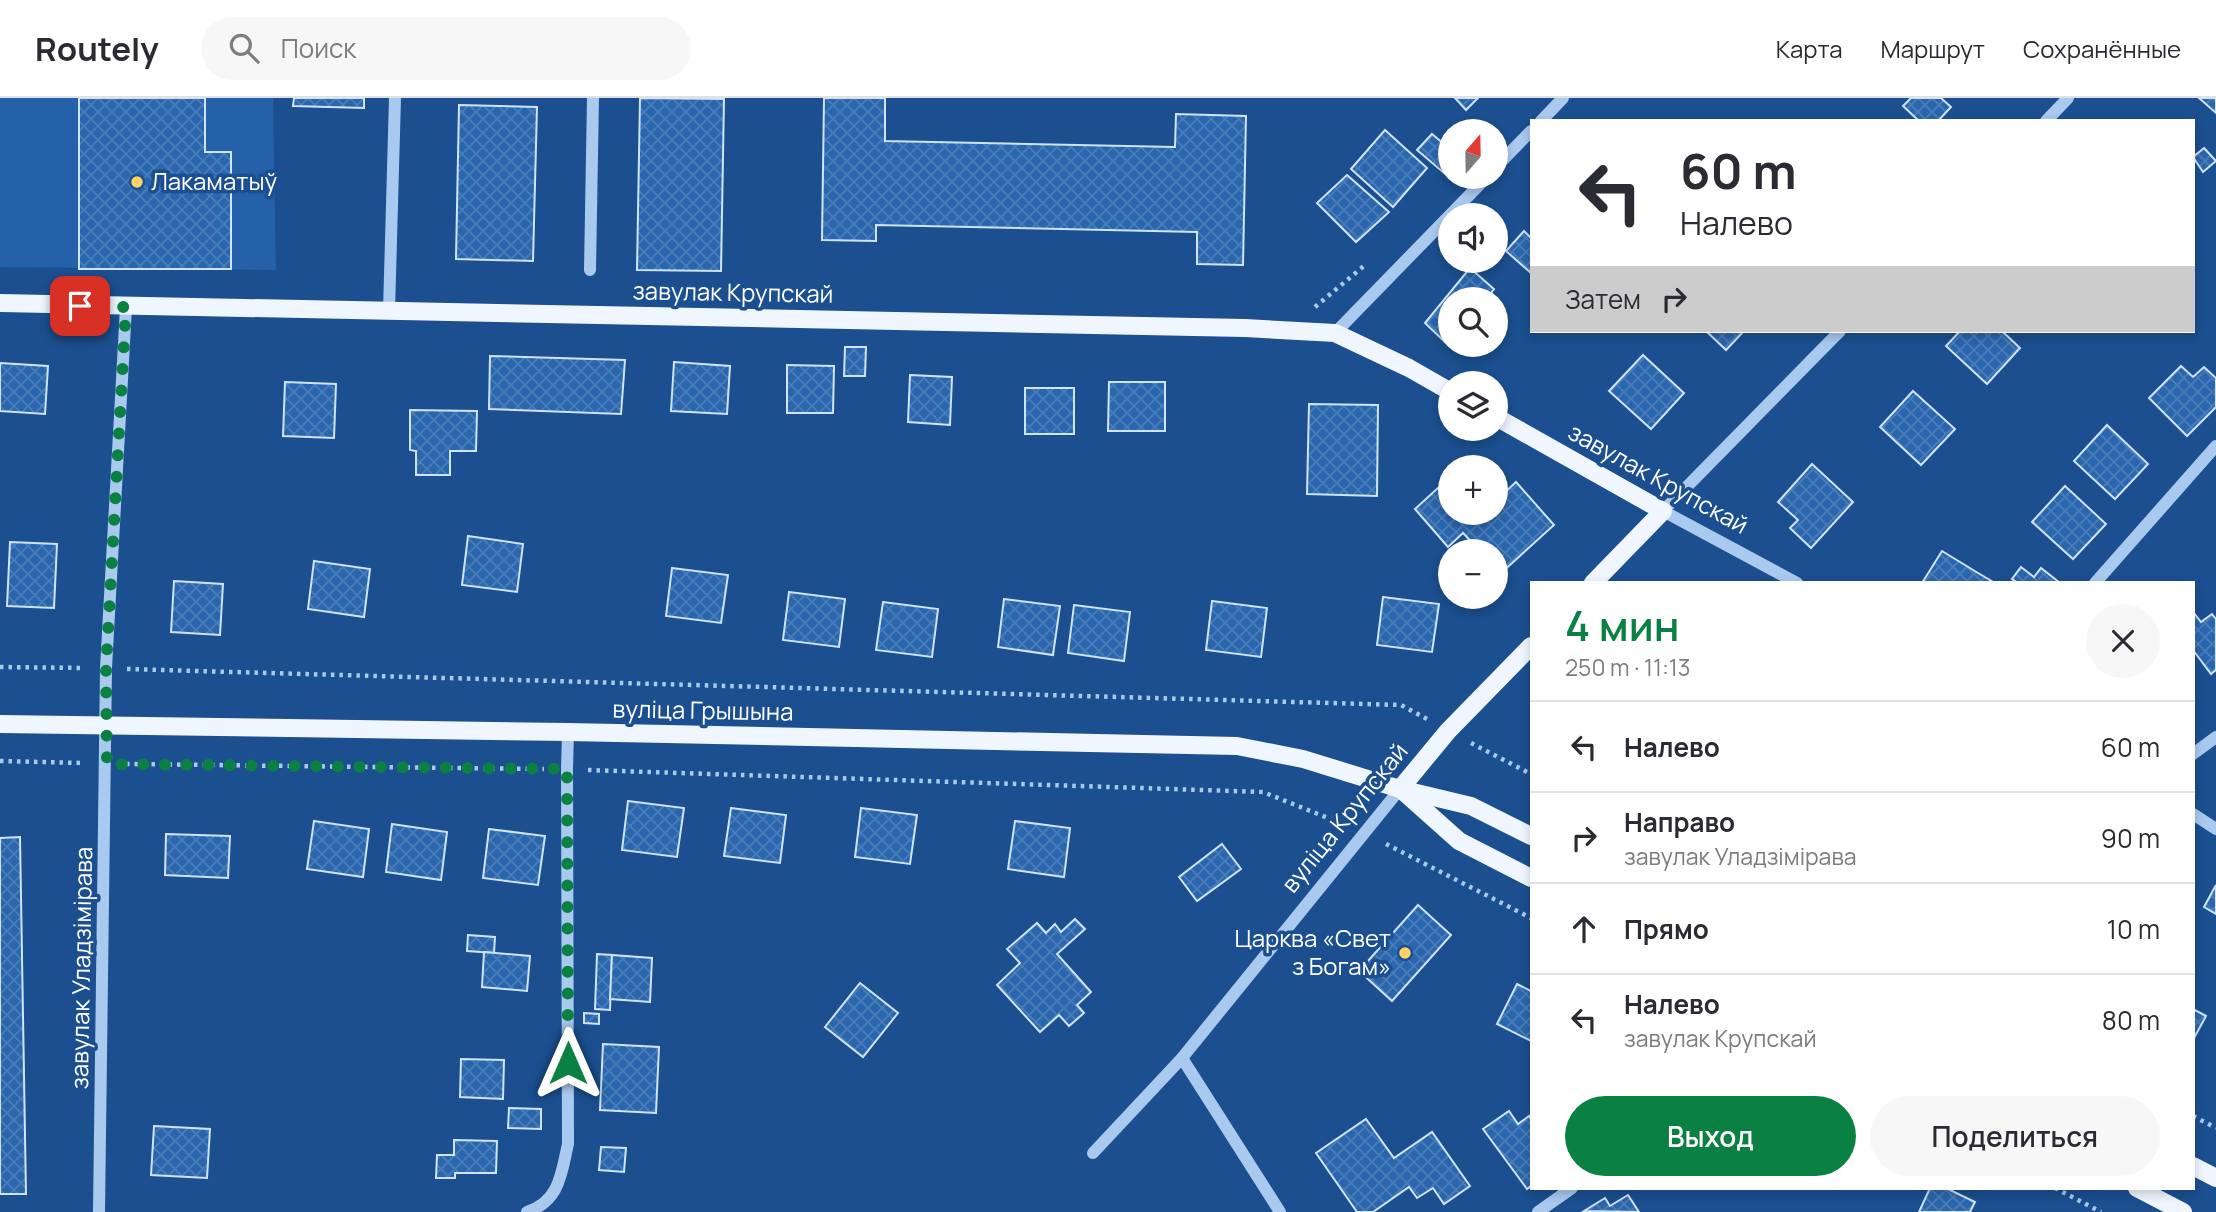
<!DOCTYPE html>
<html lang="ru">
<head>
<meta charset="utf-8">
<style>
  body { margin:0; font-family:Manrope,sans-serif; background:#f7f7f7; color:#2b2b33; height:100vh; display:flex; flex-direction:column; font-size:26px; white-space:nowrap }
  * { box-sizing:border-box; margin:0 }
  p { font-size:23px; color:#7c7c81 }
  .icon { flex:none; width:38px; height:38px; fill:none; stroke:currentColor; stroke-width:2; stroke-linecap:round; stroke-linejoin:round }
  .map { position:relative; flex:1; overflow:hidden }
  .drawer { position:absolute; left:1530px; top:483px; width:665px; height:609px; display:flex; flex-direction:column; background:#fff; border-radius:0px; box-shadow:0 4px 10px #0003 }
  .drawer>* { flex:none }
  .banner { position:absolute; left:1530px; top:21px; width:665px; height:214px; border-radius:0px; box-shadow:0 4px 10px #0003; background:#fff; color:#2b2b33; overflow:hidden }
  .needle { width:46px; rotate:20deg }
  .fabs { position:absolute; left:1438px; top:21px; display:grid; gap:14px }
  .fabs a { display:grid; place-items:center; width:70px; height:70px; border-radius:50%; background:#fff; box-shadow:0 4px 10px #0003; font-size:35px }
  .pin { position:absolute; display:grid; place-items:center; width:60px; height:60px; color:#fff; margin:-30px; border-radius:14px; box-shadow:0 4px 10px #0006 }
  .me { position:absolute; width:77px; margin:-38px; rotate:0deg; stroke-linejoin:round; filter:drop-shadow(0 0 5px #0008) }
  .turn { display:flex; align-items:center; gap:24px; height:147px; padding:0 35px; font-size:32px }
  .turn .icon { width:91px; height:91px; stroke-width:2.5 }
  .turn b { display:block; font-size:49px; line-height:60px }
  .then { display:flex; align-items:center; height:66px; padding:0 35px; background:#0003; gap:14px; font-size:26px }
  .round { display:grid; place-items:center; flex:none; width:74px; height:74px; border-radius:37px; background:#f7f7f7 }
  .headline { display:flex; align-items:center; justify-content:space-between; height:119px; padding:0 35px }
  h1 { font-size:42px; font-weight:600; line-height:52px; color:#0b8043 }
  .cta { display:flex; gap:14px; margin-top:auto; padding:14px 35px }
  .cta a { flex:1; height:80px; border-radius:42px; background:#0b8043; color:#fff; font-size:28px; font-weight:600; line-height:80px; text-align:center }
  .cta a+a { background:#f7f7f7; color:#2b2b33 }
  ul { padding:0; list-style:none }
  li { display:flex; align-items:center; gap:21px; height:91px; padding:0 35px; border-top:2px solid #e1e1e2 }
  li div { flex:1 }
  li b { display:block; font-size:26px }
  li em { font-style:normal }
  header { display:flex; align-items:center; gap:42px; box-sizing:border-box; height:98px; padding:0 35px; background:#fff; border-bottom:2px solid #e1e1e2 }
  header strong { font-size:33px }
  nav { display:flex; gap:38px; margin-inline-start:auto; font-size:24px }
  .search { width:490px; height:63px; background:#f7f7f7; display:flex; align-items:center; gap:18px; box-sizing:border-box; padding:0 24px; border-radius:38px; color:#7c7c81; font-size:26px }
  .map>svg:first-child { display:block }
  .pitch { fill:#2461a8 }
  .building { fill:url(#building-cross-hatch); stroke:#cfe3fa; stroke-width:2 }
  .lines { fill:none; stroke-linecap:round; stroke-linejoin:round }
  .path { stroke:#a9c9ee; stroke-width:4.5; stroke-dasharray:3.5 5; stroke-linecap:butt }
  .minor { stroke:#a9c9ee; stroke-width:12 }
  .major { stroke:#f0f6ff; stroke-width:18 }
  .route { stroke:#0b8043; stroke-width:12; stroke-dasharray:0 21.6 }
  .poi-dot { fill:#ffd166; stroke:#1b4f8f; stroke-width:2.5 }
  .labels { text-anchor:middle; stroke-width:7; stroke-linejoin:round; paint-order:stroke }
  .poi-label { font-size:24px; fill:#fff; stroke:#1b4f8f; text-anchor:start }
  .street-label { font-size:24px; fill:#fff; stroke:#1b4f8f }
</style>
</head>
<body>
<header>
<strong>Routely</strong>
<div class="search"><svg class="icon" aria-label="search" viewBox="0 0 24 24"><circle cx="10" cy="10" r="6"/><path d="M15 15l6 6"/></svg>Поиск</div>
<nav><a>Карта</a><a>Маршрут</a><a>Сохранённые</a></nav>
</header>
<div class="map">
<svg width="2216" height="1114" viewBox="0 0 2216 1114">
  <defs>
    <pattern id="building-cross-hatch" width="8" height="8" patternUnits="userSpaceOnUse" patternTransform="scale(1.75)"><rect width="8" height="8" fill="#2a66ad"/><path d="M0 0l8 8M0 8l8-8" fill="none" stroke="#4a7db9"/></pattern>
  </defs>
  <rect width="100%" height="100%" fill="#1b4f8f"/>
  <path class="pitch" d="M0 0H273L276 172 0 169Z"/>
  <g class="building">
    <path d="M79 0H205V54H231V171H79Z"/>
    <path d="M294 0H364V10L293 8Z"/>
    <path d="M640 0 724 1 721 173 637 172Z"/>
    <path d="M824 0H885V43L1175 49 1176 16 1246 18 1243 167 1197 166V134L876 127V143L822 142Z"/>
    <path d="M1455 0H1478L1466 12Z"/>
    <path d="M1911 0H1941L1951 9 1938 23H1919L1903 8Z"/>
    <path d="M2199 0H2216V15Z"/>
    <path d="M459 7 537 9 533 163 456 161Z"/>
    <path d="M1385 32 1427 70 1393 109 1351 71Z"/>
    <path d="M1432 36 1451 52V68L1444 75 1417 52Z"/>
    <path d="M2204 50 2216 63 2203 74 2193 59Z"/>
    <path d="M1347 77 1389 114 1356 144 1317 105Z"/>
    <path d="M1524 133 1531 140V175L1506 153Z"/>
    <path d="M1470 170 1494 191 1486 201H1451V243L1448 247 1425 225Z"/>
    <path d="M1706 233H1744L1726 252Z"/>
    <path d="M1960 233H2002L2020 250 1987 286 1946 248Z"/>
    <path d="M845 249H866L865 278H844Z"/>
    <path d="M1643 257 1684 295 1651 331 1609 293Z"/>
    <path d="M490 258 625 262 621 316 489 311Z"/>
    <path d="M674 264 730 268 727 316 671 313Z"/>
    <path d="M0 265 48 268 45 316 0 313Z"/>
    <path d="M787 267 834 268 833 315H787Z"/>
    <path d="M2181 268 2193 279 2204 269 2216 280V309L2187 338 2149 300Z"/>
    <path d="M910 277 952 279 950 327 908 324Z"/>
    <path d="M285 284 336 286 334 340 283 338Z"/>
    <path d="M1109 284H1165V333H1108Z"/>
    <rect x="1025" y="290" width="49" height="46"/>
    <path d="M1913 293 1955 331 1921 367 1880 329Z"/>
    <path d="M1309 306 1378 307 1377 398 1307 396Z"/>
    <path d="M410 312 477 313 476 353H450V377H416V353L410 352Z"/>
    <path d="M2107 327 2148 366 2115 401 2074 363Z"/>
    <path d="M1812 366 1853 404 1811 450 1790 430 1798 422 1778 404Z"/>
    <path d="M1451 378V415H1496V393L1501 398 1516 384 1554 427 1500 476 1496 472V453H1480L1463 435 1448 449 1415 411Z"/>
    <path d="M2065 388 2106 426 2073 461 2032 424Z"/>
    <path d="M468 438 523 446 517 494 462 487Z"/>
    <path d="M10 444 57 446 54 510 7 508Z"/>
    <path d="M1942 453 1978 475 1995 485H1922Z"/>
    <path d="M314 463 370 471 364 519 308 511Z"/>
    <path d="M2021 469 2034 479 2041 470 2060 485H2018L2012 481Z"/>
    <path d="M672 470 728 477 721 525 666 518Z"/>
    <path d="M174 483 223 486 220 537 171 534Z"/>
    <path d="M789 494 845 501 839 549 783 542Z"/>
    <path d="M1383 499 1439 506 1432 554 1377 547Z"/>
    <path d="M1004 501 1060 508 1053 557 998 549Z"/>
    <path d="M1212 503 1267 510 1261 559 1206 552Z"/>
    <path d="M883 504 938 511 932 559 876 552Z"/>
    <path d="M1074 507 1130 514 1124 563 1068 555Z"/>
    <path d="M2194 515 2201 524 2212 516 2216 521V572L2211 576 2193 552Z"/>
    <path d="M628 703 684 710 677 759 622 752Z"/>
    <path d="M731 710 786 717 780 765 724 758Z"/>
    <path d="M861 710 917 717 910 766 855 759Z"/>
    <path d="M314 723 369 731 363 779 307 771Z"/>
    <path d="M1015 723 1070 730 1064 779 1008 771Z"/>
    <path d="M392 726 447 734 441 782 386 774Z"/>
    <path d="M489 731 545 738 538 787 483 780Z"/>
    <path d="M166 736 230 738 228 780 165 777Z"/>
    <path d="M20 739 26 1096H0V740Z"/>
    <path d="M1222 746 1241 771 1197 803 1179 779Z"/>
    <path d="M2216 787V816L2204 809Z"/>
    <path d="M1418 807 1451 837 1392 903 1359 873Z"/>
    <path d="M1075 821 1085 831 1057 856 1091 894 1077 907 1084 915 1069 928 1059 917 1040 934 997 887 1020 865 1007 851 1037 825 1046 835 1055 826 1061 834Z"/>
    <path d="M468 837 495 839 494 855 467 853Z"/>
    <path d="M484 854 530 858 527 893 482 889Z"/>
    <path d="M597 856 612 857 610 912 595 911Z"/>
    <path d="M612 857 652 860 650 904 610 901Z"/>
    <path d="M860 885 898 915 863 959 825 929Z"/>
    <path d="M1517 886 1531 893V943L1497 926Z"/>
    <path d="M2193 911 2206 918 2193 942Z"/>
    <path d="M584 915 599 916V926L584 925Z"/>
    <path d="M603 946 659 949 656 1015 600 1012Z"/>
    <path d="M461 961 504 962 503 1001 460 999Z"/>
    <path d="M509 1010 541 1011V1031L508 1030Z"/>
    <path d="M1509 1013 1518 1026 1529 1018 1531 1021V1088L1527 1091 1483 1031Z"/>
    <path d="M1366 1021 1394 1060 1432 1034 1470 1088 1444 1106 1433 1090 1417 1100 1409 1089 1373 1114H1357L1316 1055Z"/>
    <path d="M154 1028 210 1031 207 1080 151 1077Z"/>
    <path d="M454 1042 497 1043 496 1075H455V1080H436L437 1057H454Z"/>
    <path d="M601 1049 626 1050 624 1074 599 1072Z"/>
    <path d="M1930 1090H1946L1975 1104 1970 1114H1919Z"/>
    <path d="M1628 1097 1639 1114 1584 1113 1605 1100 1610 1108Z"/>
  </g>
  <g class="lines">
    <g class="path">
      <path d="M1315 209 1365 167"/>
      <path d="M0 569 83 570"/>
      <path d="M127 571 1401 607 1427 621"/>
      <path d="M1471 645 1531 676"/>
      <path d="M0 663 82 665"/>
      <path d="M126 666 544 671"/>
      <path d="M588 672 1263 694 1343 726"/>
      <path d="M1386 746 1531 820"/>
      <path d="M2193 1018 2216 1030"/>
      <path d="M2055 1090 2101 1114"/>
    </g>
    <g class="minor">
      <path d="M1541 23 1563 0"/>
      <path d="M2046 23 2068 0"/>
      <path d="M1496 69 1531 33"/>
      <path d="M590 172 593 0"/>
      <path d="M389 213 395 0"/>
      <path d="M1335 235 1487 79"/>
      <path d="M1797 485 1663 413 1840 233"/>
      <path d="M2095 485 2216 348"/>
      <path d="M2193 656 2216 639"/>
      <path d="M2193 716 2216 731"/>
      <path d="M1182 960 1280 1114"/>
      <path d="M1093 1055 1182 960 1400 691"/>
      <path d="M99 1114 106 570 126 209"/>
      <path d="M527 1114C560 1103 561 1076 568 1046L567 671 568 634"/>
      <path d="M1538 1114 1572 1090"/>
    </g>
    <g class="major">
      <path d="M0 205 1245 230 1335 235 1409 270 1451 294"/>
      <path d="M1496 319 1663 413 1593 485"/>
      <path d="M0 626 568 634 1237 648 1303 661 1400 691 1471 708 1531 738"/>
      <path d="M1400 691 1448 633 1531 548"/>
      <path d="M1403 693 1459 743 1531 780"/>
      <path d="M2193 1068 2216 1080"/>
      <path d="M2137 1090 2183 1114"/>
    </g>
  </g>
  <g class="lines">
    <path class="route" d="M80 208 126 209 106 570 107 666 567 671 568 965"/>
  </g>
  <g class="poi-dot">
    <circle cx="137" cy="84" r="7"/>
    <circle cx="1405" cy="855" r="7"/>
  </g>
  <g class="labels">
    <g class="poi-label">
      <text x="151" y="92">Лакаматыў</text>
      <text x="1391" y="849" text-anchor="end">Царква «Свет<tspan x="1391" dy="28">з Богам»</tspan></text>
    </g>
    <g class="street-label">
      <text transform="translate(733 195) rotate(1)" y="8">завулак Крупскай</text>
      <text transform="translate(1658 381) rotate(29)" y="8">завулак Крупскай</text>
      <text transform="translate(703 613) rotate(1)" y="8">вуліца Грышына</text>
      <text transform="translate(1345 720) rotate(-51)" y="8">вуліца Крупскай</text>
      <text transform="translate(82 870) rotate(-89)" y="8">завулак Уладзімірава</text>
    </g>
  </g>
</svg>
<div class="fabs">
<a><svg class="needle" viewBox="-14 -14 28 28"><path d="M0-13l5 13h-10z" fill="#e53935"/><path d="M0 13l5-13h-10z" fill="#7c7c81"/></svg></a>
<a><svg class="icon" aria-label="sound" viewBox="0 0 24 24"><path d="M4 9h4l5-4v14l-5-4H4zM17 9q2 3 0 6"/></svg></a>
<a><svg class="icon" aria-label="search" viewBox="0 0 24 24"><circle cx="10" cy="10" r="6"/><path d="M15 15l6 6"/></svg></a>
<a><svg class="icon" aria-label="layers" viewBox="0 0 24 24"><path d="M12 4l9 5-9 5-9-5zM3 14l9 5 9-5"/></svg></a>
<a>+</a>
<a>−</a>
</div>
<div class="pin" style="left:80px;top:208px;background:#d93025"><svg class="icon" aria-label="arrive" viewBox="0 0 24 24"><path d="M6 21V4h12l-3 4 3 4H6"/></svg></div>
<svg class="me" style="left:568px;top:965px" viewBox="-20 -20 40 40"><path d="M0-17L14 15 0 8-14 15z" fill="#0b8043" stroke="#fff" stroke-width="4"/></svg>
<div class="banner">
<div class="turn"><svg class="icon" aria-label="left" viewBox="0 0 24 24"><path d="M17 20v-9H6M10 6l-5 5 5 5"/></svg><div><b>60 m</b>Налево</div></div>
<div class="then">Затем<svg class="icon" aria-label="right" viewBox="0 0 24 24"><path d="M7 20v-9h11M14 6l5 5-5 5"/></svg></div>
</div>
<section class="drawer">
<div class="headline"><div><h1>4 мин</h1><p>250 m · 11:13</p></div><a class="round"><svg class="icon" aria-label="close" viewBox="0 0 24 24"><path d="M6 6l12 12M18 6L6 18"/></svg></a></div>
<ul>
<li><svg class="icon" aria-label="left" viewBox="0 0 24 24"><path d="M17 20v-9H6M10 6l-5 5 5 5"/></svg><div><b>Налево</b></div><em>60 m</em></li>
<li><svg class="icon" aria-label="right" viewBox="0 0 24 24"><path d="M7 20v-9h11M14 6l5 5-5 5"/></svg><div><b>Направо</b><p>завулак Уладзімірава</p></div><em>90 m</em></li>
<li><svg class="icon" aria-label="ahead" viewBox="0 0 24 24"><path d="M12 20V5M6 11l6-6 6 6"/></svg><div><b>Прямо</b></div><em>10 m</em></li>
<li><svg class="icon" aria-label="left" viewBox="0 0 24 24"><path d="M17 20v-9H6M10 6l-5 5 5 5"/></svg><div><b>Налево</b><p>завулак Крупскай</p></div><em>80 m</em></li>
</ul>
<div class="cta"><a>Выход</a><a>Поделиться</a></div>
</section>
</div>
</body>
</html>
